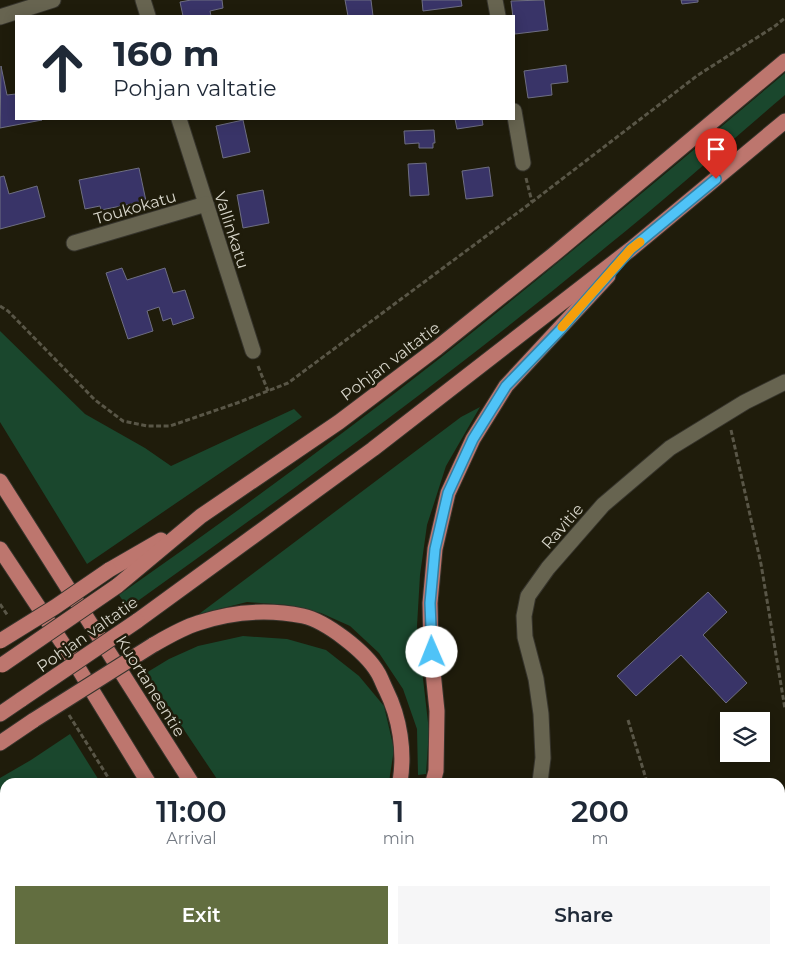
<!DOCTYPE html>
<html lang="en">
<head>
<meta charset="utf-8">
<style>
  body { margin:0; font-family:Montserrat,sans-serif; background:#f6f6f7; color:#1f2937; height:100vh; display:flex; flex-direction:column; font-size:19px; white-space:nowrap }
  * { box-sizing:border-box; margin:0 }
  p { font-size:16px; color:#747a83 }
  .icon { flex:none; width:28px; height:28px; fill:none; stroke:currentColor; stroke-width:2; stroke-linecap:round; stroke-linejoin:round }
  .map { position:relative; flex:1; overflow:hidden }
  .side { position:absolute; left:0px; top:778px; width:785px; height:176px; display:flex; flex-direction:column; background:#fff; border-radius:15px 15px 0 0; box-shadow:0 2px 12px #0003 }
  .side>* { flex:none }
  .banner { position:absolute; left:15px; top:15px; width:500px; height:105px; border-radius:0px; box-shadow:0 2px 12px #0003; background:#fff; color:#1f2937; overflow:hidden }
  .tools { position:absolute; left:720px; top:712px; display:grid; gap:10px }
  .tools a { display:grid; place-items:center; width:50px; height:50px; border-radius:0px; background:#fff; box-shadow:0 2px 12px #0003; font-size:25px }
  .pin { position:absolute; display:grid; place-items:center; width:42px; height:42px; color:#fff; margin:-51px -21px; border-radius:50% 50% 50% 0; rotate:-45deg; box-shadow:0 0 5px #0007 }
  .pin .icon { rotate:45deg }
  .me { position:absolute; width:55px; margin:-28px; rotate:359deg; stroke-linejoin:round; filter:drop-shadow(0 0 4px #0008) }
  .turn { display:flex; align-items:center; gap:18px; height:105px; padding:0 15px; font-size:22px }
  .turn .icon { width:65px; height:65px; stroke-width:2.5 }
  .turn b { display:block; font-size:35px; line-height:42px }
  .eta { display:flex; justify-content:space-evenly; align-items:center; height:85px; text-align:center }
  .eta b { font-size:30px; font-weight:600; line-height:35px }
  .button { display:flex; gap:10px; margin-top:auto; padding:10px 15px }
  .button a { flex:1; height:58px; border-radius:0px; background:#626e40; color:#fff; font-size:20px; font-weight:600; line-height:58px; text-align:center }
  .button a+a { background:#f6f6f7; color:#1f2937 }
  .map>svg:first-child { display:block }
  .green { fill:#1a472d }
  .building { fill:#393468; stroke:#6e6e82 }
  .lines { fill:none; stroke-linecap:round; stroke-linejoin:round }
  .minor-casing { stroke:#36342c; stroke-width:17 }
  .highway-casing { stroke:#36342c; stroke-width:17 }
  .path { stroke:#595647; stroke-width:3; stroke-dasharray:5 2.5; stroke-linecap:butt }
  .minor { stroke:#676450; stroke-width:15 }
  .highway { stroke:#bd766e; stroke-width:15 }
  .highway-bridge-casing { stroke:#36342c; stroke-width:17; stroke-linecap:butt }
  .highway-bridge { stroke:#bd766e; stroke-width:15 }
  .route-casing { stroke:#337fa1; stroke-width:12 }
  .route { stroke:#4fc3f7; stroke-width:9 }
  .slow { stroke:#f59e0b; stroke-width:9 }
  .labels { text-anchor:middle; stroke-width:5; stroke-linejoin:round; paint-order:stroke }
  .street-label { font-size:16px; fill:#d7d5ca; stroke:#1f1c0b }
</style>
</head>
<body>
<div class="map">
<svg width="785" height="953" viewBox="0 0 785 953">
  <rect width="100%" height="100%" fill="#1f1c0b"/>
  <g class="green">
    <path d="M785 73V95C725 146 667 198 606 247 452 375 290 492 128 608L119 595C229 518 338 438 444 355 559 263 672 168 785 73Z"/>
    <path d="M0 331 85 414 145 448 171 466 294 409 302 417 87 564 0 422Z"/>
    <path d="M480 407 446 466 427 525 420 575 417 626 429 731 426 774 418 775 417 729 403 689 379 653 350 626 321 613 287 605 247 602 199 614 461 417Z"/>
    <path d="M243 636 287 639 326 650 359 676 384 706 394 749 389 782H219L146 673 169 659 198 646Z"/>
    <path d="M70 734 100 782H5V949H200L202 953H0V778L31 760Z"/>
  </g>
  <g class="building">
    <path d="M191 0H222L223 8 210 11 211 16H183L180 2Z"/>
    <path d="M345 0H371L373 16H348Z"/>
    <path d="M422 0H461L462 6 423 11Z"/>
    <path d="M544 0 548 30 515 34 511 1Z"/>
    <path d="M681 0H698V2L682 4Z"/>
    <path d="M566 65 568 82 551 84 552 95 528 98 524 71Z"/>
    <path d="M1 66 7 95 16 94V119L42 120 0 128Z"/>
    <path d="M455 119H482L483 125 457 129Z"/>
    <path d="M243 120 250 152 223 158 216 126Z"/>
    <path d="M434 130 435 143H433V148H419V143L405 144 404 131Z"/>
    <path d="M426 163 429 195 410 196 408 164Z"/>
    <path d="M489 167 493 196 466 199 462 171Z"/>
    <path d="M139 168 146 201 101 210 100 206 85 209 79 180Z"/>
    <path d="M4 176 9 194 37 186 45 217 0 229V177Z"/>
    <path d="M263 190 269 223 243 228 237 195Z"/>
    <path d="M122 268 127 280 165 268 173 293 185 290 194 318 173 325 171 318 163 321 159 307 147 311 153 331 128 339 106 273Z"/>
    <path d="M708 592 727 612 703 635 747 683 726 703 681 655 636 696 617 676Z"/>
  </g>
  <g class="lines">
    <defs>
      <g id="minor">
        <path d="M143 0 148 16"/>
        <path d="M495 0 498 16"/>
        <path d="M0 17 53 0"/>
        <path d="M514 111 523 163"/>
        <path d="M179 119 253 351"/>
        <path d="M74 243 206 204"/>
        <path d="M540 782 543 758 541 714 536 679 525 637 524 616 528 596 548 568 603 505 670 448 745 402 785 382"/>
        <path d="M780 905 785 901"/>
        <path d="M496 953 497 949"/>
        <path d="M578 953V949"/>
        <path d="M719 953 724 949"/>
      </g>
      <g id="highway">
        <path d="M0 481 191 782"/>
        <path d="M0 549 69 653 148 782"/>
        <path d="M109 570 161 540"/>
        <path d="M117 586 201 516 339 422 437 348 553 255 785 61"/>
        <path d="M137 621 373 449 631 249 785 121"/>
        <path d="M153 645C167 637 182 628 198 623 231 612 268 609 303 616 326 621 366 652 378 673 381 678 383 684 386 690 400 718 405 752 400 782"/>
        <path d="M0 714 22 699"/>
        <path d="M0 743 34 720"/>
        <path d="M433 782 436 771 437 711 431 652 430 603 435 549 448 493 473 439 506 386 608 276"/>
        <path d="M299 949 302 953"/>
        <path d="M251 951 262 949"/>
      </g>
    </defs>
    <use href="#minor" class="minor-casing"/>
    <use href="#highway" class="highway-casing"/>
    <g class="path">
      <path d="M526 178 532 202"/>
      <path d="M0 306 8 311 95 400 123 421 147 426H170L237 403 288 383 532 202 698 75 775 26 785 18"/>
      <path d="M258 366 268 391"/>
      <path d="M731 430 761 564 785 709"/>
      <path d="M0 604 8 616"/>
      <path d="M69 715 111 782"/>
      <path d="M628 720 647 782"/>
      <path d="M780 867 785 866"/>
      <path d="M210 949 211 953"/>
    </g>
    <use href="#minor" class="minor"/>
    <use href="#highway" class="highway"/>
    <defs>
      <g id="highway-bridge">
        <path d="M0 641 55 607 109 570"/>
        <path d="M2 665 117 586"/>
        <path d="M22 699 137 621"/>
        <path d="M34 720 153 645"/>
      </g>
    </defs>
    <use href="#highway-bridge" class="highway-bridge-casing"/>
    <use href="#highway-bridge" class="highway-bridge"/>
  </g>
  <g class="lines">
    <defs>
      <path id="route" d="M432 652 430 603 435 549 448 493 473 439 506 386 560 330 631 249 716 179"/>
    </defs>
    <use href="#route" class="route-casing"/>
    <use href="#route" class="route"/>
    <path class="slow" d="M562 327 631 249 640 242"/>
  </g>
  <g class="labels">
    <g class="street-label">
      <text transform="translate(135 207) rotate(-16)" y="6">Toukokatu</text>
      <text transform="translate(232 230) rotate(72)" y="6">Vallinkatu</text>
      <text transform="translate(390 361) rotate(-37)" y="6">Pohjan valtatie</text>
      <text transform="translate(562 526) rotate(-49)" y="6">Ravitie</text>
      <text transform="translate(87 634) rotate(-35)" y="6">Pohjan valtatie</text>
      <text transform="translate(151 686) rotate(58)" y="6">Kuortaneentie</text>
    </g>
  </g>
</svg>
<div class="tools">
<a><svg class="icon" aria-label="layers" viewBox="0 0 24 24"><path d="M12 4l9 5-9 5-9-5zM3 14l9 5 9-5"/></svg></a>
</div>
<div class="pin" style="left:716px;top:179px;background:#d93025"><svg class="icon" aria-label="arrive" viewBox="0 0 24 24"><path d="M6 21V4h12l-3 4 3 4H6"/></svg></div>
<svg class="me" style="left:432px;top:652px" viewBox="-20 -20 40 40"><circle r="19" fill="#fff"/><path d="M0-13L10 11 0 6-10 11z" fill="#4fc3f7"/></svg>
<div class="banner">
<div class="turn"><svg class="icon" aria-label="ahead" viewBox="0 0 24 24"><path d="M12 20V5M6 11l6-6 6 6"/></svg><div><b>160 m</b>Pohjan valtatie</div></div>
</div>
<section class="side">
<div class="eta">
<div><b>11:00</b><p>Arrival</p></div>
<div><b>1</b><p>min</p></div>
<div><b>200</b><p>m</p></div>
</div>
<div class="button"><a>Exit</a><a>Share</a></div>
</section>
</div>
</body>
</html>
